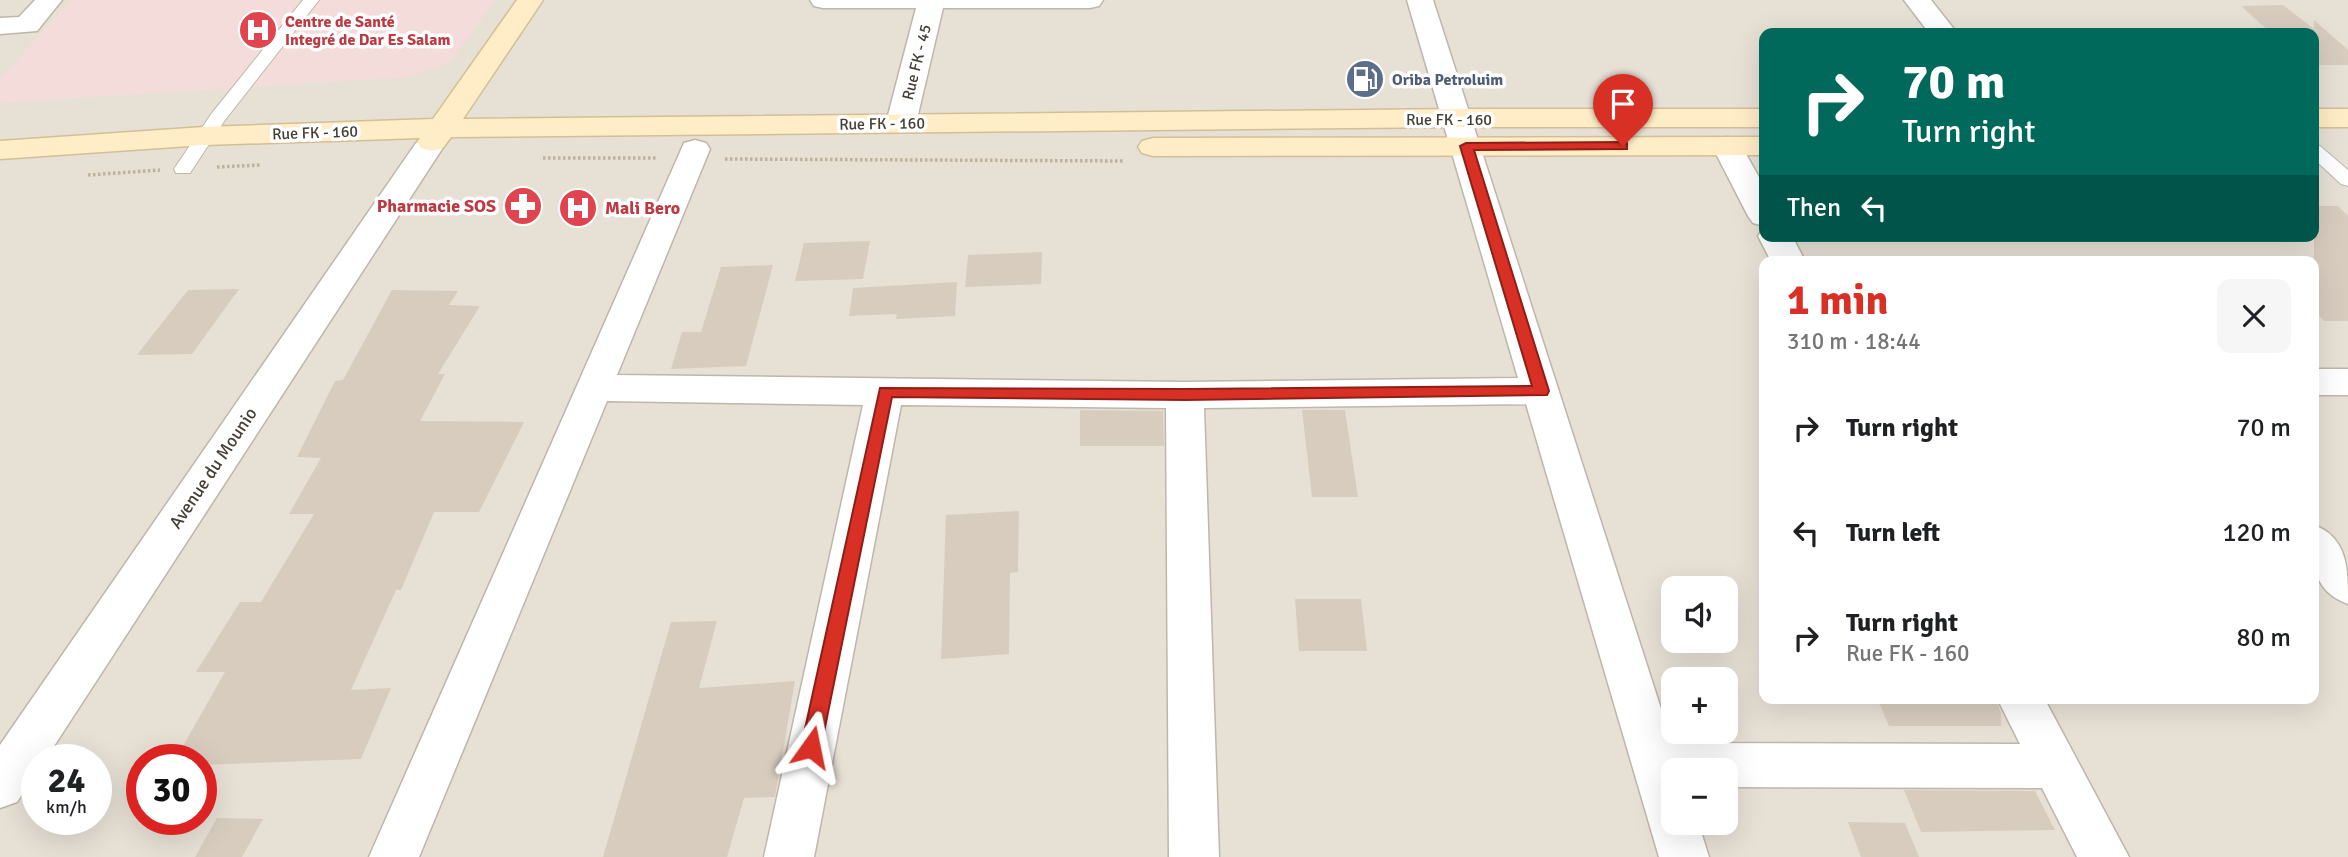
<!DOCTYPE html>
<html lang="en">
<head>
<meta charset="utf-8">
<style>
  body { margin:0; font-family:Signika,sans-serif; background:#f6f6f6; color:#202124; height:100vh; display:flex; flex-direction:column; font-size:26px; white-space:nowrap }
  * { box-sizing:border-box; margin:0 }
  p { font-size:23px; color:#757577 }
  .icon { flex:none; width:38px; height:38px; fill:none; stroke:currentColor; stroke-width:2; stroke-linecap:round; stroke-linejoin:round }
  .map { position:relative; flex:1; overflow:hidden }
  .details { position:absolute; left:1759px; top:256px; width:560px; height:448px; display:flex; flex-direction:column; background:#fff; border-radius:14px; box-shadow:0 7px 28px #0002 }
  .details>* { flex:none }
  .guide { position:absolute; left:1759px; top:28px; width:560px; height:214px; border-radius:14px; box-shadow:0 7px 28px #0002; background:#00695c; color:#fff; overflow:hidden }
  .controls { position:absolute; left:1661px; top:576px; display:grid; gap:14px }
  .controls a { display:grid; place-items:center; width:77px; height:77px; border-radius:14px; background:#fff; box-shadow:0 7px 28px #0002; font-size:35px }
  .speed { position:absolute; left:21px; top:744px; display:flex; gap:14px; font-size:35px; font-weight:700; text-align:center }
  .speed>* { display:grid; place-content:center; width:91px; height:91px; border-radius:50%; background:#fff; box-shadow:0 7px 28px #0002; line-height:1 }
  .speed small { font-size:18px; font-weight:400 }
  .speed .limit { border:10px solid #d22; background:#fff; color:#111 }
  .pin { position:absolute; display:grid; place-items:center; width:60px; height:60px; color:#fff; margin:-72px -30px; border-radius:50% 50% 50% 0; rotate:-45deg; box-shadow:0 0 7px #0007 }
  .pin .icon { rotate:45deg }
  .me { position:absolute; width:77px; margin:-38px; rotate:12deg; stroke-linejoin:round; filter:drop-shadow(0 0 5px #0008) }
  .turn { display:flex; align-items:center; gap:24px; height:147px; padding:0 28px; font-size:32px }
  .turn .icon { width:91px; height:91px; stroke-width:2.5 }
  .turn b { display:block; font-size:49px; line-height:60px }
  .then { display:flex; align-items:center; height:66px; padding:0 28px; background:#0003; gap:14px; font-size:26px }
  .round { display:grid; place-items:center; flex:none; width:74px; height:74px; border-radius:14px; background:#f6f6f6 }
  .head { display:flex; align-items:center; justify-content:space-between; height:119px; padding:0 28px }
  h1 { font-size:42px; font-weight:700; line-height:52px; color:#d93025 }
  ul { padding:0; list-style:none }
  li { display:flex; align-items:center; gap:21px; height:105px; padding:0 28px }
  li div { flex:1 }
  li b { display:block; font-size:26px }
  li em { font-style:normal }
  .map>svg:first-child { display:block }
  .residential { fill:#e7e0d5; fill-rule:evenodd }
  .medical { fill:#f4dcda }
  .building { fill:#d8ccbf }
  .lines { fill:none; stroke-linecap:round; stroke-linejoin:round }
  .lane-casing { stroke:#bfb6a9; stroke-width:2 }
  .street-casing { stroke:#bfb6a9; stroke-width:3 }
  .secondary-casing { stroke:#d3bf97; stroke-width:3 }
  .path { stroke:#c0b19b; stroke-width:3.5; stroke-dasharray:2.5 2.5; stroke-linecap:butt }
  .lane { fill:#fff; fill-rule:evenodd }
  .street { fill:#fff; fill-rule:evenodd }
  .secondary { fill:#feedc6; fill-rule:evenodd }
  .route { fill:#d93025; stroke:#8d1f18; stroke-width:2 }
  .labels { text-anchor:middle; stroke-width:7; stroke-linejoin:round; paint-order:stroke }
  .far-health-label { font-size:16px; font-weight:bold; fill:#be3a42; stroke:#fff; text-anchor:start }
  .far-street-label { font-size:16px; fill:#463f36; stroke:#fff }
  .far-service-label { font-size:16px; font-weight:bold; fill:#4e5e75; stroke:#fff; text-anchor:start }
  .health-label { font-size:18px; font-weight:bold; fill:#be3a42; stroke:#fff; text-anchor:end }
  .street-label { font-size:18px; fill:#463f36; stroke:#fff }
</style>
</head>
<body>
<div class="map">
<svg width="2348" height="857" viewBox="0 0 2348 857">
  <rect width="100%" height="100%" fill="#f3efe7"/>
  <path class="residential" d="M0 0H2348V857H0ZM1764 33H2314V236H1764ZM1764 261H2314V698H1764ZM1673 588H1726V640H1673ZM1673 679H1726V732H1673ZM37 760H96V819H37ZM142 760H201V819H142ZM1673 770H1726V822H1673Z"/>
  <path class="medical" d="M72 0H495L451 61 410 77 0 103V78Z"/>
  <g class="building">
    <path d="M2283 5 2314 29V20L2348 50V65H2314V33H2271L2241 6Z"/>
    <path d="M2314 206H2338L2348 216V321H2324L2314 310Z"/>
    <path d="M870 241 863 279 795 281 804 243Z"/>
    <path d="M1042 252 1041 284 965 287 968 255Z"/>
    <path d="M773 265 746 366 671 369 682 332H701L721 267Z"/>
    <path d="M957 282 955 316 896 319 897 314 849 316 853 288Z"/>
    <path d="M239 289 192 354 137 355 188 290Z"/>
    <path d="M392 290 458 291 449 305 480 306 438 374H445L420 421 524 422 479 512H434L401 590H396L351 690 391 688 361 759 201 765V760H175L225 672H196L240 602H261L314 514H289L321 458 297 457 335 381 343 380Z"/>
    <path d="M1080 410 1163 411 1164 446H1080Z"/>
    <path d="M1302 410H1345L1358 497H1312Z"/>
    <path d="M1019 511 1018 572 1010 573 1009 654 941 659 946 515Z"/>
    <path d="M1295 599H1361L1367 651H1299Z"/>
    <path d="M717 621 699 688 795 681 775 797 744 798 727 857H603L671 622Z"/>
    <path d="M1877 698H1995L2001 713V726H1889Z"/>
    <path d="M1904 790 2035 791 2055 830 1921 832Z"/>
    <path d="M217 818 263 819 242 857H195Z"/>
    <path d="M1848 822 1905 823 1919 857H1861Z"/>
  </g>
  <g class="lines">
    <defs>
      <g id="lane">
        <path d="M303 0H319L225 120 190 173H176L174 169 212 113Z"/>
        <path d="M2314 145 2320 146 2348 170V186L2341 184 2314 159Z"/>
      </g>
      <g id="street">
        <path d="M35 0H62L37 31 0 34V18L19 17Z"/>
        <path d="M810 0H1103L1099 6 1090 8H943L916 123 912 129 901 132 890 129 886 123 916 8H823L814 6Z"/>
        <path d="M1407 0H1433L1672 743 2020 744 1997 698H2044L2129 857H2077L2042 788 1726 787V770H1673V822H1698L1709 857H1659L1526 404 1204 408 1219 857H1169L1166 408 901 405 814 857H764L863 405 607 401 419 857H369L684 143 695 140 706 143 710 149 617 375 1185 382 1518 378Z"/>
        <path d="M1904 0H1931L1957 33H1929Z"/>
        <path d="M1727 137 1738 140 1764 186V226L1753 223 1748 216 1712 146 1716 140Z"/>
        <path d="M427 140 438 143 442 149 45 760H37V772L17 802 0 808V745L416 143Z"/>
        <path d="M1764 228V236H1792L1805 261H1771L1758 236Z"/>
        <rect x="2314" y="369" width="34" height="26"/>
        <path d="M2314 525C2348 538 2348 569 2348 604 2311 591 2311 559 2314 525Z"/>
      </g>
      <g id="secondary">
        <path d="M517 0H543L463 119 1457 109H1764V127H1457L451 137 443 148 432 151 421 148 417 142 420 138 204 145 0 159V141L204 127 433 119Z"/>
        <rect x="2314" y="109" width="34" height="18"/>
        <path d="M1764 137V155L1153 156 1142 153 1138 147 1142 141 1153 138Z"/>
      </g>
    </defs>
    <use href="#lane" class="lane-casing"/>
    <use href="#street" class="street-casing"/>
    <use href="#secondary" class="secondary-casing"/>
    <g class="path">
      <path d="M543 158H656"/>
      <path d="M725 159 1125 161"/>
      <path d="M217 167 261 165"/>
      <path d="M88 175 160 170"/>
    </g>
    <use href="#lane" class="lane"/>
    <use href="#street" class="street"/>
    <use href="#secondary" class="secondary"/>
  </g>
  <path class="route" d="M1623 142 1627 143V149L1474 150 1549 391 1547 395 1185 400 892 397 821 747 818 754 811 756 804 754 801 747 880 388 1185 389 1532 386 1460 146 1466 143Z"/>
  <defs>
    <symbol id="hospital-disc" viewBox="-11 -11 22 22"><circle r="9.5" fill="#e0444e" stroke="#fff"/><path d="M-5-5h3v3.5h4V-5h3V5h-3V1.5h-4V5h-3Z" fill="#fff"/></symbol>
    <symbol id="fuel-disc" viewBox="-11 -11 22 22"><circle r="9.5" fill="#5c6f8a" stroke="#fff"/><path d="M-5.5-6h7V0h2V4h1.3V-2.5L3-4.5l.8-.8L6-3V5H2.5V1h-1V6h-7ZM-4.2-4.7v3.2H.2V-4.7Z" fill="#fff"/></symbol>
    <symbol id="pharmacy-disc" viewBox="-11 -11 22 22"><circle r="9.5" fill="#e0444e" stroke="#fff"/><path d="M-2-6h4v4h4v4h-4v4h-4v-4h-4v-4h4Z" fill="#fff"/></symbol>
  </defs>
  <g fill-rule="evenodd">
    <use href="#hospital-disc" x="236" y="8" width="44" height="44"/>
    <use href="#fuel-disc" x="1343" y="57" width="44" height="44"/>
    <use href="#pharmacy-disc" x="501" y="184" width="44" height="44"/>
    <use href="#hospital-disc" x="556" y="186" width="44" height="44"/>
  </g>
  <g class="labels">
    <g class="far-health-label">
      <text x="285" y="27">Centre de Santé<tspan x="285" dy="18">Integré de Dar Es Salam</tspan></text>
    </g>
    <g class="far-street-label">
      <text transform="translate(916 62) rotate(-76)" y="6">Rue FK - 45</text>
      <text x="1449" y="125">Rue FK - 160</text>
      <text transform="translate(882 123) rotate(-1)" y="6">Rue FK - 160</text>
      <text transform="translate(315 132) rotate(-2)" y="6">Rue FK - 160</text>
    </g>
    <g class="far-service-label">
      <text x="1392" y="85">Oriba Petroluim</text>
    </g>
    <g class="health-label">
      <text x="496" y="212">Pharmacie SOS</text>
      <text x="605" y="214" text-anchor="start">Mali Bero</text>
    </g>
    <g class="street-label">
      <text transform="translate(213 468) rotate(-56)" y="6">Avenue du Mounio</text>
    </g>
  </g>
</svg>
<div class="controls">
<a><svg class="icon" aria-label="sound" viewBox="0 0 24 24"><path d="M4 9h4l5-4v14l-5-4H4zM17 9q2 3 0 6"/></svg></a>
<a>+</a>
<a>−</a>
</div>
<div class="speed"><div>24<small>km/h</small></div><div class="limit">30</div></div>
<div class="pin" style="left:1623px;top:146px;background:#d93025"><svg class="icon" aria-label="arrive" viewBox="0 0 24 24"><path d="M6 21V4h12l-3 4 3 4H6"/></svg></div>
<svg class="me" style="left:811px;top:747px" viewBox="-20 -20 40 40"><path d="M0-17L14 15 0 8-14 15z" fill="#d93025" stroke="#fff" stroke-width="4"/></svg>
<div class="guide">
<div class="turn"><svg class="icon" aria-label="right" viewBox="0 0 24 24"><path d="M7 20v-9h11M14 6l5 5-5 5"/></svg><div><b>70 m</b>Turn right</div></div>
<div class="then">Then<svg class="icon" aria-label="left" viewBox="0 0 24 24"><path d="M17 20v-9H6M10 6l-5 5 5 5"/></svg></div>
</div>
<section class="details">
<div class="head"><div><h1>1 min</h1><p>310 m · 18:44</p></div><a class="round"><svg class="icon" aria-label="close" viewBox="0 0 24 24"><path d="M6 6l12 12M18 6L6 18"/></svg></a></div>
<ul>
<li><svg class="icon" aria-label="right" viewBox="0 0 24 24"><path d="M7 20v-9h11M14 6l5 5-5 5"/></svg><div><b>Turn right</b></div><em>70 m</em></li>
<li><svg class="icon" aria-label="left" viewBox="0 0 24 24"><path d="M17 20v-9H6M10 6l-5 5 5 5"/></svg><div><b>Turn left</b></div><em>120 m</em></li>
<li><svg class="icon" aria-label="right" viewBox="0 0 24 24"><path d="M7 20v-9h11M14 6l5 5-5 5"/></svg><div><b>Turn right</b><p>Rue FK - 160</p></div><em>80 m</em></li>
</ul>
</section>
</div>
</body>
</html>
